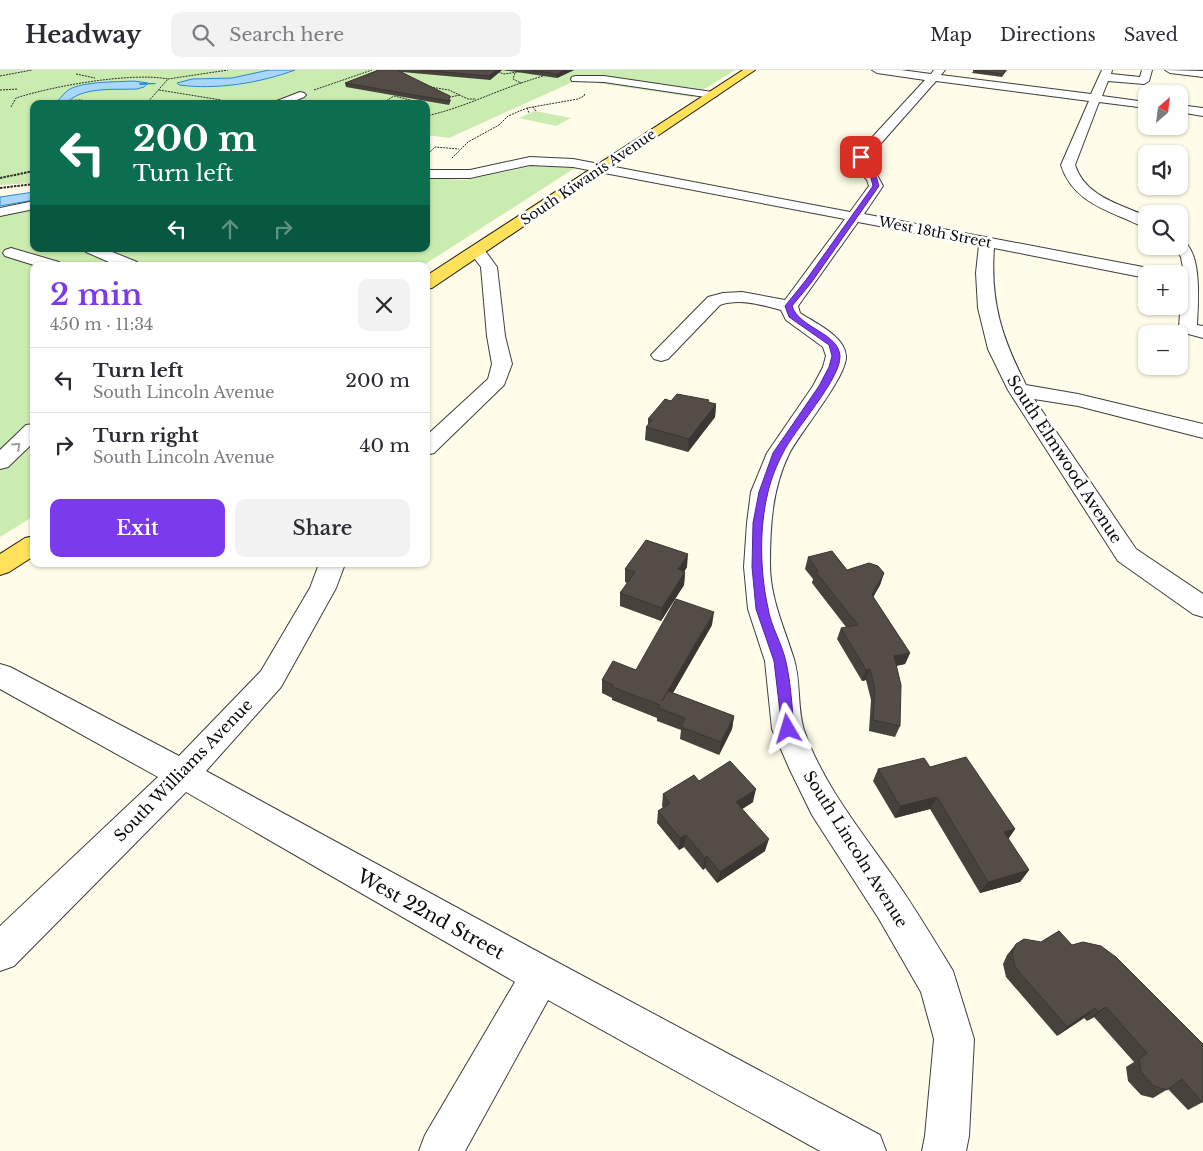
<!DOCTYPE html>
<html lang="en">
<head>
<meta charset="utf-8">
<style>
  body { margin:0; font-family:"Libre Baskerville",serif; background:#f2f2f3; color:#2b2b33; height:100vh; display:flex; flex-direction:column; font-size:19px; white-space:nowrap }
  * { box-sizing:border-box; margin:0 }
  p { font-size:16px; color:#7c7c81 }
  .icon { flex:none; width:28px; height:28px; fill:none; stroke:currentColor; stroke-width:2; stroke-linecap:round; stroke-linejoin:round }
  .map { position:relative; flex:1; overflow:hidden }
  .side { position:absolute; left:30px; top:192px; width:400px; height:305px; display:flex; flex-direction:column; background:#fff; border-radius:10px; box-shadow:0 1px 4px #0004 }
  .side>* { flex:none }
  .top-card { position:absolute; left:30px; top:30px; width:400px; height:152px; border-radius:10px; box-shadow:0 1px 4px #0004; background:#0b6e4f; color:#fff; overflow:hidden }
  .needle { width:32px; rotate:28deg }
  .buttons { position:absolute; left:1138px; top:15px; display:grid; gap:10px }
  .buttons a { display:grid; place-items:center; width:50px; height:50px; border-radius:10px; background:#fff; box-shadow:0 1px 4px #0004; font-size:25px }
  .pin { position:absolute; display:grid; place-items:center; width:42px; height:42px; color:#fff; margin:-21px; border-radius:10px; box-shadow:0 2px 8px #0006 }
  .me { position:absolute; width:55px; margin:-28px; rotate:353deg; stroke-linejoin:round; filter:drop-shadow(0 0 4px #0008) }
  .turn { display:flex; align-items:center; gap:18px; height:105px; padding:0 20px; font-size:22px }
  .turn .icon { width:65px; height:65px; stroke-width:2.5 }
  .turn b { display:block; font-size:35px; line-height:42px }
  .lanes { display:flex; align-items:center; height:48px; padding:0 20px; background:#0003; justify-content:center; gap:25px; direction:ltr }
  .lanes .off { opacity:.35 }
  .round { display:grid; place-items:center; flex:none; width:52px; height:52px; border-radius:10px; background:#f2f2f3 }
  .overview { display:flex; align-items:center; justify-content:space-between; height:85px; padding:0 20px }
  h1 { font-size:30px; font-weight:600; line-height:38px; color:#7c3aed }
  .action { display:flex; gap:10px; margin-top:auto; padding:10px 20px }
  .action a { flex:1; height:58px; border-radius:10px; background:#7c3aed; color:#fff; font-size:20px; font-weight:600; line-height:58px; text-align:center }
  .action a+a { background:#f2f2f3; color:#2b2b33 }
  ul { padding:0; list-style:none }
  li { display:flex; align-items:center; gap:15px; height:65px; padding:0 20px; border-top:1px solid #e1e1e2 }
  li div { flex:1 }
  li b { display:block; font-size:19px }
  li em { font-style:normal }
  header { display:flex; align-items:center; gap:30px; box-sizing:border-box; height:70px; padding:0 25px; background:#fff; border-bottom:1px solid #e1e1e2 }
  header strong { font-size:24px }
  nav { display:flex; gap:28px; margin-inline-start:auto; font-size:18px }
  .search { width:350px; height:45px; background:#f2f2f3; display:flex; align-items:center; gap:12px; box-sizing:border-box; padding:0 18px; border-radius:10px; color:#7c7c81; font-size:19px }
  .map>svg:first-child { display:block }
  .green { fill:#cbecb0 }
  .water { fill:#a9d7fb; stroke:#2a87d8 }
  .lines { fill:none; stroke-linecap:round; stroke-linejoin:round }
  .stream { fill:#2a87d8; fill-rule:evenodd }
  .minor-casing { stroke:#3e3e3e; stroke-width:2 }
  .major-casing { stroke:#1c1c1c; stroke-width:2 }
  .path-far1 { stroke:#2d2d2d; stroke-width:1; stroke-dasharray:2 1; stroke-linecap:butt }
  .path { stroke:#2d2d2d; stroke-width:2; stroke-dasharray:2.5 1; stroke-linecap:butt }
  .minor { fill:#fff; fill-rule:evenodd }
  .major { fill:#ffe259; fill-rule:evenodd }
  .wall { fill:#48423d }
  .shaded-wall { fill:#3b3632 }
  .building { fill:#544d47; stroke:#3b3632 }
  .oneway { stroke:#9d9d9d }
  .route { fill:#7c3aed; stroke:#51269a }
  .labels { text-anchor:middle; stroke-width:5; stroke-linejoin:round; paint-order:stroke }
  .far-street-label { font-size:14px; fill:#0b0b0b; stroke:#fff }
  .street-label { font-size:16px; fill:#0b0b0b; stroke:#fff }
  .near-street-label { font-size:19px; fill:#0b0b0b; stroke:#fff }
</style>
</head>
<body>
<header>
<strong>Headway</strong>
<div class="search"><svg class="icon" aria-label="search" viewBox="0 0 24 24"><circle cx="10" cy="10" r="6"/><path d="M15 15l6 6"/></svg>Search here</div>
<nav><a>Map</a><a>Directions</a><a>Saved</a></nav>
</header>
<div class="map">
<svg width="1203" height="1081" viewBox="0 0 1203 1081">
  <rect width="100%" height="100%" fill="#fffce9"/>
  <g class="green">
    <path d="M0 0H735L692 27 577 10 449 68 426 65V34H34V113L0 115Z"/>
    <path d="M535 41 571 48 556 56 519 48Z"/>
    <path d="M533 96 575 98 422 196H34V446L0 467V146L34 140V179H426V108L466 110Z"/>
  </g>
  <g class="water">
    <path d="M269 0H295C260 13 216 20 179 15L177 13 192 9 232 8Z"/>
    <path d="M134 11 148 13 144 17 137 19C116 20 80 16 66 34H55C59 30 62 25 66 22 76 11 119 12 134 11Z"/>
    <path d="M34 122V130L0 136V127Z"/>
  </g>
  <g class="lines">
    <path class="stream" d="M139 13H155L156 14 140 15Z"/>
    <defs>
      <g id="minor">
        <path d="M872 0H901L931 4 934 0H945L941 5 1091 24 1102 0H1112L1111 4 1140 7 1142 0H1152L1149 11 1144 14 1108 11 1102 26 1146 32V38L1099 32 1075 95C1085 126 1119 134 1146 146V157C1137 155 1129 150 1121 147 1094 136 1070 124 1061 95L1089 31 936 11 868 88V96L877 105 883 116 864 144 1159 200 1161 204H1146V208L994 178C990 232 1002 268 1026 315L1078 324 1203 354V368L1078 336 1034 329 1136 479 1203 524V547L1193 544 1118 491 1008 320 988 279 978 238 976 203 979 175 858 152 798 236 800 243C815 253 845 266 846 286 847 307 800 362 789 384 772 419 770 456 770 494 770 528 784 557 794 589 801 612 797 638 804 660 823 715 862 762 894 808 915 838 934 870 953 901L974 969 969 1066 966 1081H922L925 1066 934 969 921 922 879 849 812 745 790 700 772 659 765 591 748 539 744 497 747 453 751 422 767 383 813 316 823 297 826 286 823 277 786 250 781 240C762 235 740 228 720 235L668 289 661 291 654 289 651 285 708 227 723 223 742 222 785 230 845 149 573 97 530 95 470 108H426V100H470L530 87 573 89 850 142 869 116 867 110 854 96V87L925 10 877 3Z"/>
        <path d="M1165 0 1203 1V7L1170 3Z"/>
        <path d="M576 6H604L712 22 718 25 712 28 604 12 572 11 571 9 572 7Z"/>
        <path d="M300 22 304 23 306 25 304 27 287 34H269Z"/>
        <path d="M1179 35 1203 38V46L1179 42Z"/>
        <path d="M34 131V139L0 146V138Z"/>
        <path d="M1179 169C1203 177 1198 232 1197 255L1203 256V268L1181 262 1179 258 1183 198 1181 187 1173 176H1179Z"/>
        <path d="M477 176 483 178 497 197 505 266 512 294 504 315 434 383 426 385V366L488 309 492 294 487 266 481 197 469 181 471 178Z"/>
        <path d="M11 178 59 192 61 196H37L5 186 3 183 5 180Z"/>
        <path d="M84 179H105L137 192 139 196H118L86 182Z"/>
        <path d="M34 354V372L8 397 0 399V380L26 355Z"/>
        <path d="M319 494H345L336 518 281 617 206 701 555 891 880 1065 886 1081H820L548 930 465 1081H419L425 1065 515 912 186 722 14 896 0 901V856L158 707 0 619V594L10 597 179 686 261 601 310 518Z"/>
      </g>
      <g id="major">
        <path d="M743 0H755L432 218 426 219V206Z"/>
        <path d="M34 466V486L9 502 0 505V484L25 468Z"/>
      </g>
    </defs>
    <use href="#minor" class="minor-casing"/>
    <use href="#major" class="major-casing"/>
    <g class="path-far1">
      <path d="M492 0 504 4 531 0"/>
      <path d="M76 4 95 8"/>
      <path d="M0 6 32 0"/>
      <path d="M521 13 549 4 551 0"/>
      <path d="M430 17 449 20 468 29H476"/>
      <path d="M0 20 18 19"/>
      <path d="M159 20 221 30"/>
      <path d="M314 20 372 0"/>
      <path d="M446 28 460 25"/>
      <path d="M48 31 82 30"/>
      <path d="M146 34 168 9 228 0"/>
      <path d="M381 34 394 26 410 30 413 34"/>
      <path d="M11 37 16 28C53 16 131 2 168 9"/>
      <path d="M533 37 536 41"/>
      <path d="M527 38 529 43"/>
      <path d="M426 46C459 39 489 24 521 13L513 9 515 3"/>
      <path d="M426 86 435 77 459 79"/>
      <path d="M452 88 468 72 499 55 508 46 527 38 578 29 584 26 585 23"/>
    </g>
    <g class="path">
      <path d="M0 108 34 101"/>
      <path d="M0 118 34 114"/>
    </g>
    <use href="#minor" class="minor"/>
    <use href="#major" class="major"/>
  </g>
  <g class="wall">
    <path d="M376 0H574L557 8 502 0 490 10 402 2 451 30 449 35 346 17 345 13 378 0Z"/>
    <path d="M974 0H1007L1002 7 972 3Z"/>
    <path d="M671 331 709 333 716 334 715 347 688 382 645 370 646 357 648 355V349Z"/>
    <path d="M808 487 847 500 884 503 880 515 873 527 910 583 905 594 896 596 900 656 895 667 869 661 871 630 866 610 862 611 837 569 841 558 846 557 812 513 813 509 805 499Z"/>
    <path d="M687 497 684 502H685L684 515 661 551 620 536V523L627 513 625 512V499Z"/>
    <path d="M712 555 673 623 734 646 732 659 719 685 680 669 681 660 657 651V648L612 630V628L602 623V610L636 600Z"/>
    <path d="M930 697 1015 759 1008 769 1029 800 1020 812 980 823 930 739 895 748 873 711 878 699Z"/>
    <path d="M699 711 753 732 742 739 765 781 717 813 705 798 703 800 684 777 679 780 657 753 658 741 663 738 662 736 663 724Z"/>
    <path d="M1059 861 1203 1032 1188 1040 1168 1019 1153 1028 1141 1025 1128 1011 1126 997 1134 992 1094 947 1087 951 1084 948 1057 966 1006 907 1003 894 1007 885 1016 874 1041 872Z"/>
  </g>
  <g class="shaded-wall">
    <path d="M497 0H502L490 10 489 6Z"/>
    <path d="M565 0H574L557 8V4Z"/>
    <path d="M716 334 715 347 688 382 689 369Z"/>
    <path d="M688 484 687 497 677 513 678 499Z"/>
    <path d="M685 502 684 515 661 551 662 538Z"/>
    <path d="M884 503 880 515 868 536 872 525Z"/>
    <path d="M714 542 712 555 663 640 662 631Z"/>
    <path d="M910 583 905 594 890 597 894 586Z"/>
    <path d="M870 599 866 610 862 611 866 600Z"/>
    <path d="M734 646 732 659 719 685 721 672Z"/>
    <path d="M756 719 753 732 733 745 736 732Z"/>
    <path d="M937 727 930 739 895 748 900 736Z"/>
    <path d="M1015 759 1007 771 1004 762Z"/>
    <path d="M686 765 684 777 679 780 680 768Z"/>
    <path d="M769 769 765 781 717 813 720 802Z"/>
    <path d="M707 786 705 798 703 800 705 788Z"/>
    <path d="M1029 800 1020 812 980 823 988 812Z"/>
    <path d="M1106 937 1094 947 1087 951 1098 942Z"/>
    <path d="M1095 938 1084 948 1057 966 1067 957Z"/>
  </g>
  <g class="building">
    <path d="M379 0H397L450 26 449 31 345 13Z"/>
    <path d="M421 0H497L489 6Z"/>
    <path d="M530 0H565L557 4Z"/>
    <path d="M973 0H1006L1003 4Z"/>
    <path d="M677 324 709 330 708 332 716 334 689 369 646 357 652 350 648 349 665 329 671 331Z"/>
    <path d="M646 470 688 484 678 499 685 502 662 538 620 523 635 502 625 499Z"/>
    <path d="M832 481 847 500 869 493 878 496 884 503 872 525 910 583 894 586 901 615 900 656 873 650 875 619 870 599 866 600 841 558 858 555 815 501H818L808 487Z"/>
    <path d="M676 529 714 542 662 631 668 621 734 646 721 672 681 657 685 648 658 638 660 635 612 617 613 615 602 610 613 591 636 600Z"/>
    <path d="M966 687 1015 759 1004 762 1029 800 988 812 937 727 900 736 878 699 924 688 930 697Z"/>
    <path d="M730 691 756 719 736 732 769 769 720 802 707 786 705 788 686 765 680 768 658 741 670 733 663 724 694 705 699 711Z"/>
    <path d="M1059 861 1072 875 1083 872 1101 876 1116 887 1203 974V1032H1202L1182 1009 1167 1020 1154 1016 1141 1002 1139 989 1147 983 1106 937 1098 942 1095 938 1067 957 1015 897 1012 884 1016 874 1024 869 1041 872Z"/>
  </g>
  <defs><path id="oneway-chevron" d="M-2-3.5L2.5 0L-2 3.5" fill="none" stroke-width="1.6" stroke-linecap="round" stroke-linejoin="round" transform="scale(1.25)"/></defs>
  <use class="oneway" href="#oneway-chevron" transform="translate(17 376) rotate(-44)"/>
  <path class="route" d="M859 86 863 87V96L876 106 879 116 811 213 792 236C799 258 839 263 840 286 841 309 794 360 783 383 777 394 771 409 768 422 759 458 760 502 768 538 771 557 782 573 786 592 791 614 792 637 794 659L793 663 788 665 783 663 782 659 774 591 756 539 752 497 753 453 759 422 773 383 819 316 829 297 832 286 829 275 789 247 785 236 806 210 873 116 871 108 858 97Z"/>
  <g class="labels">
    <g class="far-street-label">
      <text transform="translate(588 107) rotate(-34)" y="5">South Kiwanis Avenue</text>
      <text transform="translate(935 162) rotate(11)" y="5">West 18th Street</text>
    </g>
    <g class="street-label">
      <text transform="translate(1065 389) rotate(57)" y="6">South Elmwood Avenue</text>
      <text transform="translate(183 700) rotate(-46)" y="6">South Williams Avenue</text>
      <text transform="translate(856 779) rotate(58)" y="6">South Lincoln Avenue</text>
    </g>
    <g class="near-street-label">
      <text transform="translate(431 844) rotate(29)" y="7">West 22nd Street</text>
    </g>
  </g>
</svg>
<div class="buttons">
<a><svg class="needle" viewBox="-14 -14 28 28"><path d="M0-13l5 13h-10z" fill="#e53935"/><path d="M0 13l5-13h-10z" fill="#7c7c81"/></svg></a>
<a><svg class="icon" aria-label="sound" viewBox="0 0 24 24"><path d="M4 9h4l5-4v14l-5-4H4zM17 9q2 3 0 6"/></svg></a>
<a><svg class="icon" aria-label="search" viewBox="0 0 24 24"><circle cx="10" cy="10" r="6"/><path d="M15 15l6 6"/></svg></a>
<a>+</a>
<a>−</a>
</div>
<div class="pin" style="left:861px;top:87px;background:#d93025"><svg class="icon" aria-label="arrive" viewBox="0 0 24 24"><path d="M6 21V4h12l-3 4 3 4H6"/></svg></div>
<svg class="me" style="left:788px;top:659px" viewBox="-20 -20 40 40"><path d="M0-17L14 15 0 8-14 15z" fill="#7c3aed" stroke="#fff" stroke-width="4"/></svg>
<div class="top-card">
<div class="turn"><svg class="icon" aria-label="left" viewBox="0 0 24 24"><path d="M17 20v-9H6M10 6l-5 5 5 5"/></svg><div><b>200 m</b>Turn left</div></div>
<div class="lanes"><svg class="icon" aria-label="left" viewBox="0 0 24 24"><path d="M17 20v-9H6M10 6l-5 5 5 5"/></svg><svg class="icon off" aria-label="ahead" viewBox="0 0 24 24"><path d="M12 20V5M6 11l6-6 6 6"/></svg><svg class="icon off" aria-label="right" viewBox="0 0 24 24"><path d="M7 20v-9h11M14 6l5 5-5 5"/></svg></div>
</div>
<section class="side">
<div class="overview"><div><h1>2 min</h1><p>450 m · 11:34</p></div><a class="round"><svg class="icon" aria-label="close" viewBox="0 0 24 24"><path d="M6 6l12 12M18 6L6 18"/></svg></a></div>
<ul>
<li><svg class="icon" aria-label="left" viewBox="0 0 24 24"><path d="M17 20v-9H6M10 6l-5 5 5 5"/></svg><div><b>Turn left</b><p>South Lincoln Avenue</p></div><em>200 m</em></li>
<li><svg class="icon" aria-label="right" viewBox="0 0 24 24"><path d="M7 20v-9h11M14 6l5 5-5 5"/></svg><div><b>Turn right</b><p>South Lincoln Avenue</p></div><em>40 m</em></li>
</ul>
<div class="action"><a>Exit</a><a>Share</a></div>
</section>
</div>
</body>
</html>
